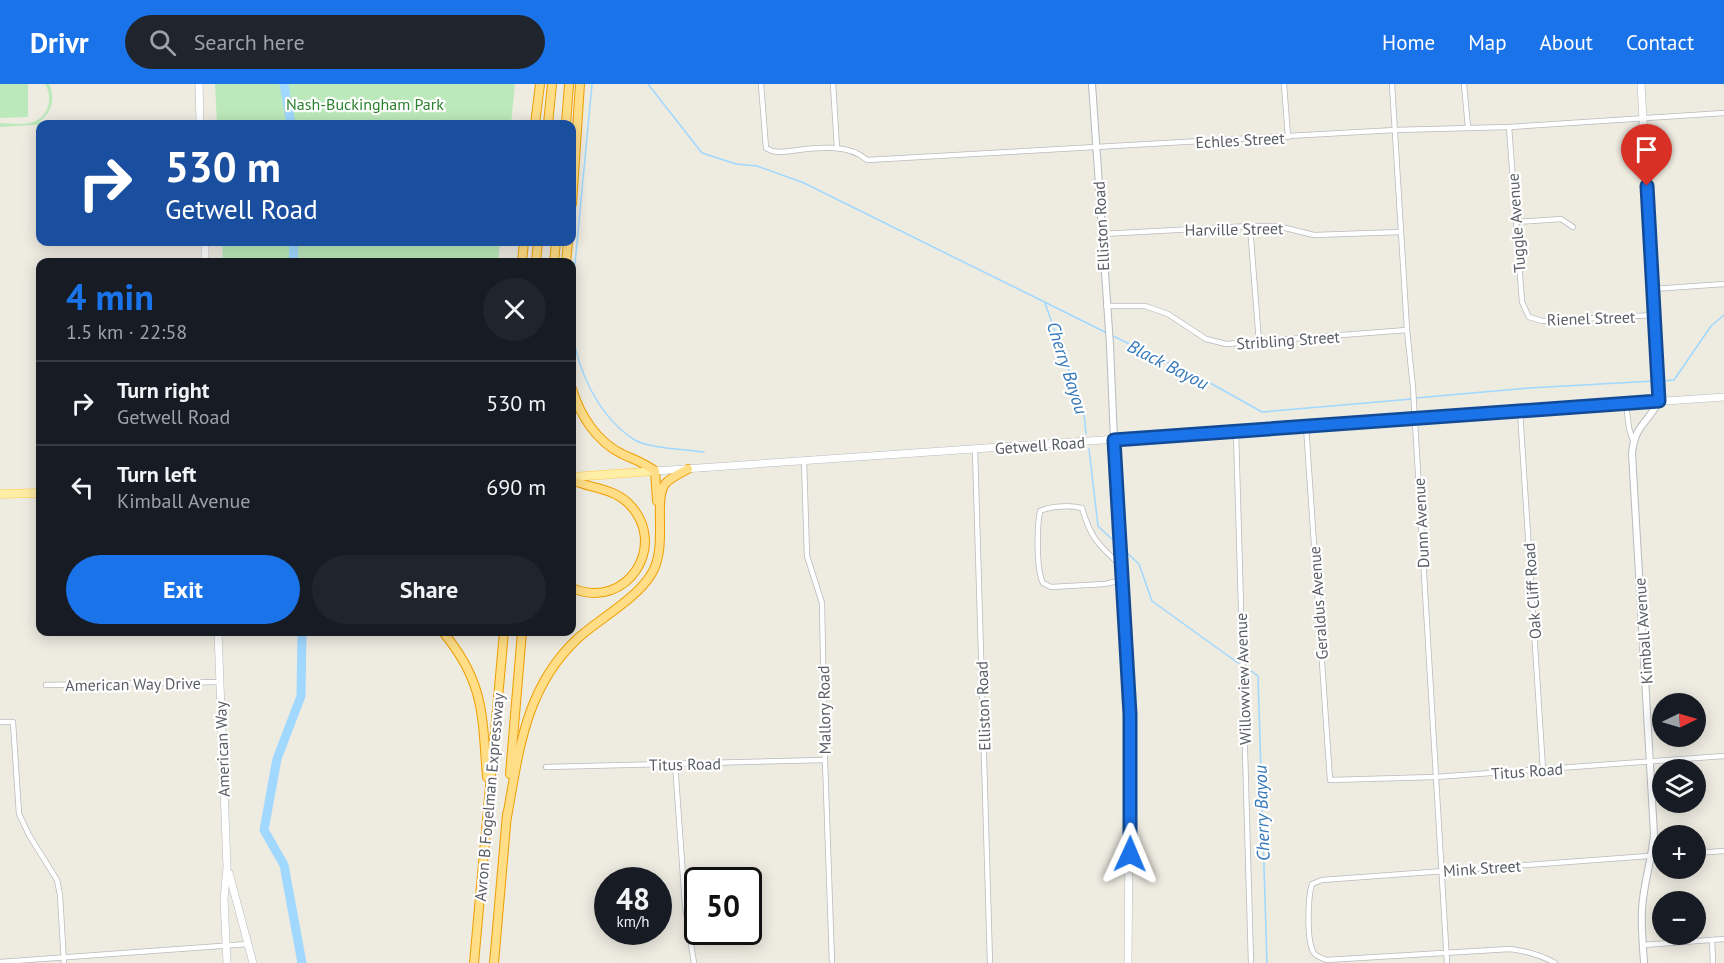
<!DOCTYPE html>
<html lang="en">
<head>
<meta charset="utf-8">
<style>
  body { margin:0; font-family:"PT Sans",sans-serif; background:#20242c; color:#f1f3f6; height:100vh; display:flex; flex-direction:column; font-size:22px; white-space:nowrap }
  * { box-sizing:border-box; margin:0 }
  p { font-size:20px; color:#9ea1a6 }
  .icon { flex:none; width:33px; height:33px; fill:none; stroke:currentColor; stroke-width:2; stroke-linecap:round; stroke-linejoin:round }
  .map { position:relative; flex:1; overflow:hidden }
  .details { position:absolute; left:36px; top:174px; width:540px; height:378px; display:flex; flex-direction:column; background:#171b24; border-radius:12px; box-shadow:0 3px 15px #0003 }
  .details>* { flex:none }
  .top-card { position:absolute; left:36px; top:36px; width:540px; height:126px; border-radius:12px; box-shadow:0 3px 15px #0003; background:#1a4fa0; color:#fff; overflow:hidden }
  .needle { width:39px; rotate:85deg }
  .tools { position:absolute; left:1652px; top:609px; display:grid; gap:12px }
  .tools a { display:grid; place-items:center; width:54px; height:54px; border-radius:50%; background:#171b24; box-shadow:0 3px 15px #0003; font-size:30px }
  .speed { position:absolute; left:594px; top:783px; display:flex; gap:12px; font-size:30px; font-weight:700; text-align:center }
  .speed>* { display:grid; place-content:center; width:78px; height:78px; border-radius:50%; background:#171b24; box-shadow:0 3px 15px #0003; line-height:1 }
  .speed small { font-size:15px; font-weight:400 }
  .speed .limit { border:3px solid #111; border-radius:9px; background:#fff; color:#111 }
  .pin { position:absolute; display:grid; place-items:center; width:51px; height:51px; color:#fff; margin:-62px -26px; border-radius:50% 50% 50% 0; rotate:-45deg; box-shadow:0 0 6px #0007 }
  .pin .icon { rotate:45deg }
  .me { position:absolute; width:66px; margin:-33px; rotate:1deg; stroke-linejoin:round; filter:drop-shadow(0 0 4px #0008) }
  .turn { display:flex; align-items:center; gap:21px; height:126px; padding:0 30px; font-size:27px }
  .turn .icon { width:78px; height:78px; stroke-width:2.5 }
  .turn b { display:block; font-size:42px; line-height:51px }
  .round { display:grid; place-items:center; flex:none; width:63px; height:63px; border-radius:32px; background:#20242c }
  .headline { display:flex; align-items:center; justify-content:space-between; height:102px; padding:0 30px }
  h1 { font-size:36px; font-weight:700; line-height:45px; color:#1a73e8 }
  .primary-button { display:flex; gap:12px; margin-top:auto; padding:12px 30px }
  .primary-button a { flex:1; height:69px; border-radius:36px; background:#1a73e8; color:#fff; font-size:24px; font-weight:700; line-height:69px; text-align:center }
  .primary-button a+a { background:#20242c; color:#f1f3f6 }
  ul { padding:0; list-style:none }
  li { display:flex; align-items:center; gap:18px; height:84px; padding:0 30px; border-top:2px solid #363941 }
  li div { flex:1 }
  li b { display:block; font-size:22px }
  li em { font-style:normal }
  header { display:flex; align-items:center; gap:36px; box-sizing:border-box; height:84px; padding:0 30px; background:#1a73e8; color:#fff }
  header strong { font-size:28px }
  nav { display:flex; gap:33px; margin-inline-start:auto; font-size:21px }
  .search { width:420px; height:54px; background:#20242c; display:flex; align-items:center; gap:15px; box-sizing:border-box; padding:0 21px; border-radius:33px; color:#9ea1a6; font-size:22px }
  .map>svg:first-child { display:block }
  .green { fill:#bce9bb }
  .lines { fill:none; stroke-linecap:round; stroke-linejoin:round }
  .stream { stroke:#a0d8ff; stroke-width:1.5 }
  .river { stroke:#a0d8ff; stroke-width:9 }
  .minor-casing { stroke:#b7babf; stroke-width:6 }
  .tertiary-casing { stroke:#b7babf; stroke-width:8 }
  .secondary-casing { stroke:#b7bbc1; stroke-width:8 }
  .primary-casing { stroke:#fec84a; stroke-width:9 }
  .motorway-casing { stroke:#ef9f00; stroke-width:10 }
  .minor { stroke:#fff; stroke-width:4.5 }
  .tertiary { stroke:#fff; stroke-width:6 }
  .secondary { stroke:#fff; stroke-width:7 }
  .primary { stroke:#ffeea5; stroke-width:8 }
  .motorway { stroke:#ffde87; stroke-width:8 }
  .route-casing { stroke:#114b97; stroke-width:15 }
  .route { stroke:#1a73e8; stroke-width:10 }
  .labels { text-anchor:middle; stroke-width:4.5; stroke-linejoin:round; paint-order:stroke }
  .park-label { font-size:16px; fill:#2b822e; stroke:#fff }
  .street-label { font-size:16px; fill:#5a5e64; stroke:#fff }
  .water-label { font-size:18px; font-style:italic; fill:#3478ba; stroke:#fff }
</style>
</head>
<body>
<header>
<strong>Drivr</strong>
<div class="search"><svg class="icon" aria-label="search" viewBox="0 0 24 24"><circle cx="10" cy="10" r="6"/><path d="M15 15l6 6"/></svg>Search here</div>
<nav><a>Home</a><a>Map</a><a>About</a><a>Contact</a></nav>
</header>
<div class="map">
<svg width="1724" height="879" viewBox="0 0 1724 879">
  <rect width="100%" height="100%" fill="#eeebe1"/>
  <g class="green">
    <path d="M0 0H28V33L0 34Z"/>
    <path d="M45 0H49C56 15 52 28 39 38L49 39V40L0 43V39C9 39 20 41 30 39 48 35 54 15 45 0Z"/>
    <path d="M215 0H515L511 40H217Z"/>
    <path d="M222 158H500L498 178H223Z"/>
  </g>
  <g class="lines">
    <g class="stream">
      <path d="M592 0C587 53 582 106 577 159 575 186 568 220 572 246 578 288 598 331 633 355 649 365 685 365 704 368"/>
      <path d="M648 0 702 69 736 80 757 82 804 99 1107 249"/>
      <path d="M1045 219 1084 329 1086 350"/>
      <path d="M1111 251 1210 299 1262 328 1412 315"/>
      <path d="M1662 297 1674 296 1711 242 1724 231"/>
      <path d="M1416 314 1529 304 1654 297"/>
      <path d="M1089 365 1098 442 1116 459"/>
      <path d="M1125 467 1139 480 1152 517 1238 579"/>
      <path d="M1247 584 1258 592 1267 879"/>
    </g>
    <g class="river">
      <path d="M284 0 291 40"/>
      <path d="M293 178 294 158"/>
      <path d="M302 548 301 612 277 675 264 746 284 781 302 879"/>
    </g>
    <defs>
      <g id="minor">
        <path d="M761 0 766 64 772 67 779 68C807 66 845 56 867 76L1395 46 1509 43 1724 29"/>
        <path d="M833 0 837 64"/>
        <path d="M1284 0 1288 53"/>
        <path d="M1392 0 1407 246 1413 304 1447 879"/>
        <path d="M1464 0 1468 44"/>
        <path d="M1509 43 1522 218 1529 233 1542 237 1654 231"/>
        <path d="M1516 138 1561 135 1573 143"/>
        <path d="M1250 142 1259 258"/>
        <path d="M1102 150 1250 142H1277L1314 151 1401 148"/>
        <path d="M1653 205 1724 200"/>
        <path d="M1106 222H1145L1168 230 1206 255 1226 260 1407 246"/>
        <path d="M1626 320 1629 344 1633 357"/>
        <path d="M1520 327 1543 686"/>
        <path d="M1306 342 1330 696 1435 693 1724 672"/>
        <path d="M1236 347 1251 879"/>
        <path d="M975 365 990 879"/>
        <path d="M804 376 807 472 822 519 825 676 832 879"/>
        <path d="M1121 482C1098 460 1091 455 1082 424 1071 421 1051 422 1040 427 1037 442 1036 486 1043 499L1051 503 1105 500 1122 496"/>
        <path d="M46 601 220 598"/>
        <path d="M0 638H13L19 730 29 751 57 796 60 811 64 879"/>
        <path d="M675 679 685 821 694 879"/>
        <path d="M546 683 825 676"/>
        <path d="M1695 769 1724 767"/>
        <path d="M1712 856 1713 879"/>
        <path d="M1643 861 1724 855"/>
        <path d="M0 878 248 860"/>
        <path d="M1555 879C1541 871 1526 867 1510 865L1326 876C1322 874 1317 873 1314 869 1306 857 1308 813 1312 800L1322 796 1662 771"/>
      </g>
      <g id="tertiary">
        <path d="M1092 0 1110 261 1114 356"/>
        <path d="M1644 879C1643 862 1641 843 1642 826 1643 800 1652 776 1654 750L1632 369C1635 341 1647 340 1659 317"/>
      </g>
      <g id="secondary">
        <path d="M199 0 200 40"/>
        <path d="M1641 0 1659 317"/>
        <path d="M205 158V178"/>
        <path d="M1114 356 1130 630 1128 879"/>
        <path d="M655 387 1724 313"/>
        <path d="M218 548 227 783 224 815 227 879"/>
        <path d="M229 789 253 879"/>
      </g>
      <g id="primary">
        <path d="M572 393 655 387"/>
        <path d="M0 410 40 409"/>
      </g>
      <g id="motorway">
        <path d="M535 40 540 0"/>
        <path d="M548 40 552 0"/>
        <path d="M566 40 569 0"/>
        <path d="M572 120 580 0"/>
        <path d="M522 178 524 158"/>
        <path d="M536 178 538 158"/>
        <path d="M554 178 556 158"/>
        <path d="M566 178 568 158"/>
        <path d="M572 305C580 331 596 357 622 370 635 376 643 378 655 387L657 417"/>
        <path d="M572 396C589 404 612 404 627 418 671 459 627 528 572 504"/>
        <path d="M443 548C485 599 482 631 487 693"/>
        <path d="M510 690 522 548"/>
        <path d="M507 733C519 667 525 604 577 555 600 534 637 515 652 489 668 462 653 417 665 400 671 393 681 389 688 385"/>
        <path d="M474 879 504 548"/>
        <path d="M494 879 507 730"/>
      </g>
    </defs>
    <use href="#minor" class="minor-casing"/>
    <use href="#tertiary" class="tertiary-casing"/>
    <use href="#secondary" class="secondary-casing"/>
    <use href="#primary" class="primary-casing"/>
    <use href="#motorway" class="motorway-casing"/>
    <use href="#minor" class="minor"/>
    <use href="#tertiary" class="tertiary"/>
    <use href="#secondary" class="secondary"/>
    <use href="#primary" class="primary"/>
    <use href="#motorway" class="motorway"/>
  </g>
  <g class="lines">
    <defs>
      <path id="route" d="M1130 770V630L1114 356 1659 317 1647 102"/>
    </defs>
    <use href="#route" class="route-casing"/>
    <use href="#route" class="route"/>
  </g>
  <g class="labels">
    <g class="park-label">
      <text x="365" y="26">Nash-Buckingham Park</text>
    </g>
    <g class="street-label">
      <text transform="translate(1240 56) rotate(-3)" y="6">Echles Street</text>
      <text transform="translate(1516 139) rotate(-94)" y="6">Tuggle Avenue</text>
      <text transform="translate(1101 142) rotate(-93)" y="6">Elliston Road</text>
      <text transform="translate(1234 145) rotate(-1)" y="6">Harville Street</text>
      <text transform="translate(1591 234) rotate(-2)" y="6">Rienel Street</text>
      <text transform="translate(1288 256) rotate(-4)" y="6">Stribling Street</text>
      <text transform="translate(1040 361) rotate(-4)" y="6">Getwell Road</text>
      <text transform="translate(1421 439) rotate(-93)" y="6">Dunn Avenue</text>
      <text transform="translate(1532 507) rotate(-94)" y="6">Oak Cliff Road</text>
      <text transform="translate(1318 519) rotate(-94)" y="6">Geraldus Avenue</text>
      <text transform="translate(1643 547) rotate(-94)" y="6">Kimball Avenue</text>
      <text transform="translate(1243 595) rotate(-92)" y="6">Willowview Avenue</text>
      <text transform="translate(133 600) rotate(-1)" y="6">American Way Drive</text>
      <text transform="translate(983 622) rotate(-92)" y="6">Elliston Road</text>
      <text transform="translate(824 626) rotate(-91)" y="6">Mallory Road</text>
      <text transform="translate(222 665) rotate(-92)" y="6">American Way</text>
      <text transform="translate(685 680) rotate(-1)" y="6">Titus Road</text>
      <text transform="translate(1527 687) rotate(-4)" y="6">Titus Road</text>
      <text transform="translate(489 713) rotate(-85)" y="6">Avron B Fogelman Expressway</text>
      <text transform="translate(1482 784) rotate(-4)" y="6">Mink Street</text>
    </g>
    <g class="water-label">
      <text transform="translate(1168 281) rotate(27)" y="6">Black Bayou</text>
      <text transform="translate(1067 284) rotate(72)" y="6">Cherry Bayou</text>
      <text transform="translate(1262 729) rotate(-92)" y="6">Cherry Bayou</text>
    </g>
  </g>
</svg>
<div class="tools">
<a><svg class="needle" viewBox="-14 -14 28 28"><path d="M0-13l5 13h-10z" fill="#e53935"/><path d="M0 13l5-13h-10z" fill="#9ea1a6"/></svg></a>
<a><svg class="icon" aria-label="layers" viewBox="0 0 24 24"><path d="M12 4l9 5-9 5-9-5zM3 14l9 5 9-5"/></svg></a>
<a>+</a>
<a>−</a>
</div>
<div class="speed"><div>48<small>km/h</small></div><div class="limit">50</div></div>
<div class="pin" style="left:1647px;top:102px;background:#d93025"><svg class="icon" aria-label="arrive" viewBox="0 0 24 24"><path d="M6 21V4h12l-3 4 3 4H6"/></svg></div>
<svg class="me" style="left:1130px;top:770px" viewBox="-20 -20 40 40"><path d="M0-17L14 15 0 8-14 15z" fill="#1a73e8" stroke="#fff" stroke-width="4"/></svg>
<div class="top-card">
<div class="turn"><svg class="icon" aria-label="right" viewBox="0 0 24 24"><path d="M7 20v-9h11M14 6l5 5-5 5"/></svg><div><b>530 m</b>Getwell Road</div></div>
</div>
<section class="details">
<div class="headline"><div><h1>4 min</h1><p>1.5 km · 22:58</p></div><a class="round"><svg class="icon" aria-label="close" viewBox="0 0 24 24"><path d="M6 6l12 12M18 6L6 18"/></svg></a></div>
<ul>
<li><svg class="icon" aria-label="right" viewBox="0 0 24 24"><path d="M7 20v-9h11M14 6l5 5-5 5"/></svg><div><b>Turn right</b><p>Getwell Road</p></div><em>530 m</em></li>
<li><svg class="icon" aria-label="left" viewBox="0 0 24 24"><path d="M17 20v-9H6M10 6l-5 5 5 5"/></svg><div><b>Turn left</b><p>Kimball Avenue</p></div><em>690 m</em></li>
</ul>
<div class="primary-button"><a>Exit</a><a>Share</a></div>
</section>
</div>
</body>
</html>
